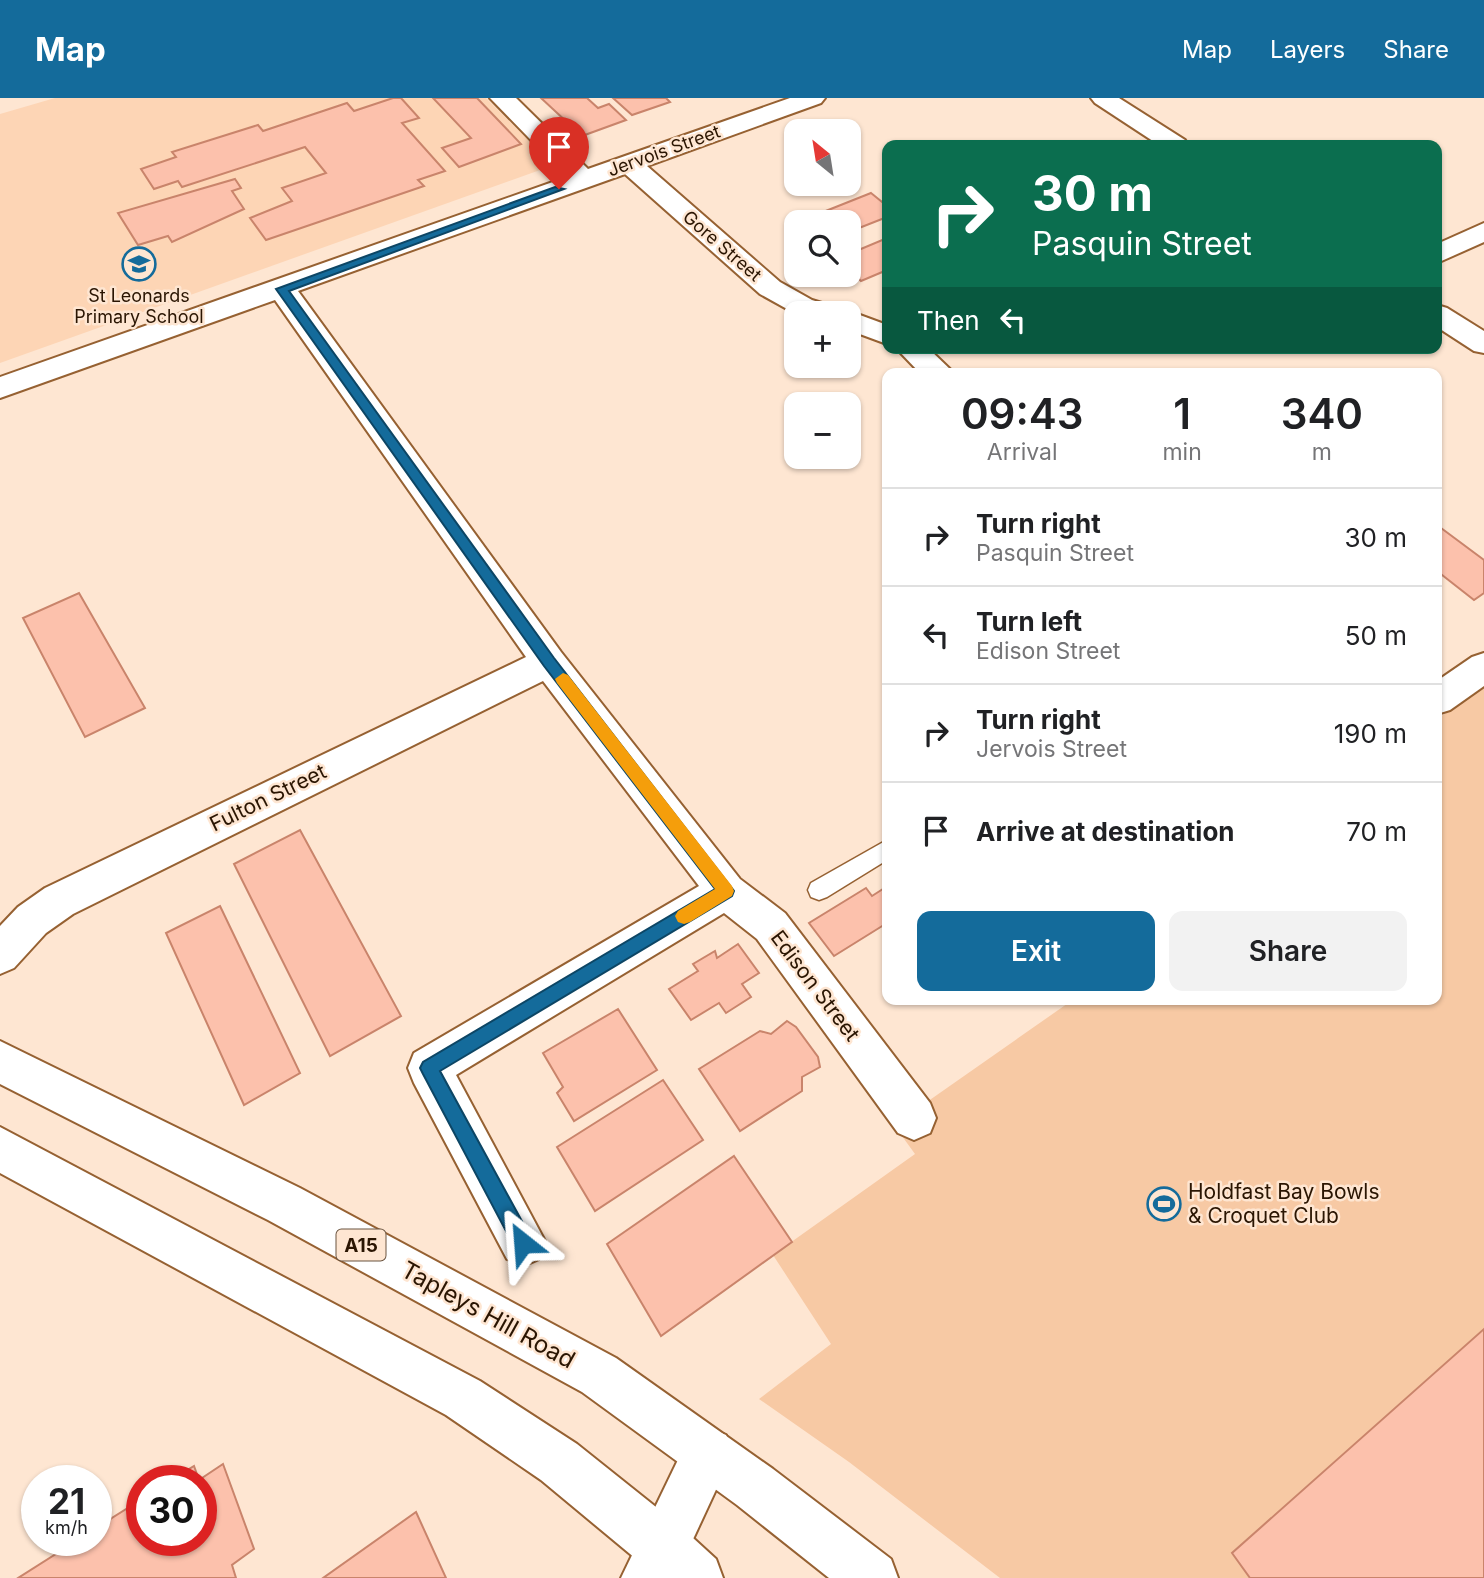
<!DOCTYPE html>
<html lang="en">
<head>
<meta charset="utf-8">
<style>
  body { margin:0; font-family:Inter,sans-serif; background:#f2f2f2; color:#202124; height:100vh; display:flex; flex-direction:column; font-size:26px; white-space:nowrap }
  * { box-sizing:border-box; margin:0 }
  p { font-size:23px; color:#757577 }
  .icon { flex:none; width:38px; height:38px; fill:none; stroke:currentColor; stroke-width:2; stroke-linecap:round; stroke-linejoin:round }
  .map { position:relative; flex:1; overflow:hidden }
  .drawer { position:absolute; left:882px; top:270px; width:560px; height:637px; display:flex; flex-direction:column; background:#fff; border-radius:14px; box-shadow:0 2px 5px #0004 }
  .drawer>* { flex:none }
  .banner { position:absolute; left:882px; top:42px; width:560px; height:214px; border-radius:14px; box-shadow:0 2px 5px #0004; background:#0b6e4f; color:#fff; overflow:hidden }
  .needle { width:46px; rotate:330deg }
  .fabs { position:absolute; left:784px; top:21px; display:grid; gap:14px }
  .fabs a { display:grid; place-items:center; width:77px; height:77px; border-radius:14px; background:#fff; box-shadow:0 2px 5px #0004; font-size:35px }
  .speed { position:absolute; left:21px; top:1367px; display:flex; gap:14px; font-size:35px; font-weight:700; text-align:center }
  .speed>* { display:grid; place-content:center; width:91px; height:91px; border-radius:50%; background:#fff; box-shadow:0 2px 5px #0004; line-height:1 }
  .speed small { font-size:18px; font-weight:400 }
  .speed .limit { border:10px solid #d22; background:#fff; color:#111 }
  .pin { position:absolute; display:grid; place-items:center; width:60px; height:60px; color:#fff; margin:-72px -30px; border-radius:50% 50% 50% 0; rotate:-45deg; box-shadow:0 0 7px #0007 }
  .pin .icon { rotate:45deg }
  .me { position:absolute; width:77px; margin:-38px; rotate:332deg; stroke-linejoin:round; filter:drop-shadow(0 0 5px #0008) }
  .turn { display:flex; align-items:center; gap:24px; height:147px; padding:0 35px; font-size:32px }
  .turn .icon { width:91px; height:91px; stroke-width:2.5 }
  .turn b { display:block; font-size:49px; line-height:60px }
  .then { display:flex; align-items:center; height:66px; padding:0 35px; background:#0003; gap:14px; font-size:26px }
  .eta { display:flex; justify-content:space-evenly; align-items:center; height:119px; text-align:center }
  .eta b { font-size:42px; font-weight:600; line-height:49px }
  .primary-button { display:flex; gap:14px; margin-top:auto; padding:14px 35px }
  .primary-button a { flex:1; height:80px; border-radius:14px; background:#146b9b; color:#fff; font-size:28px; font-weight:600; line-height:80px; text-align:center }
  .primary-button a+a { background:#f2f2f2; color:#202124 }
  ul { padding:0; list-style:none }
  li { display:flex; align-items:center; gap:21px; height:98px; padding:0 35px; border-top:2px solid #e0e0e0 }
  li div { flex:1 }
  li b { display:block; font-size:26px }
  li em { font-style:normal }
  header { display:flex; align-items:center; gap:42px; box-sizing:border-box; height:98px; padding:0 35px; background:#146b9b; color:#fff }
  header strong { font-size:33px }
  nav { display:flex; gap:38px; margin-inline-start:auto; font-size:24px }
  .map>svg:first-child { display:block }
  .built { fill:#fdd5b5 }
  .green { fill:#f7c9a4 }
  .building { fill:#fcc1ac; stroke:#c9846b; stroke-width:2 }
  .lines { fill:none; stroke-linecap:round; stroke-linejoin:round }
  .lane-casing { stroke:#966132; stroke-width:3 }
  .street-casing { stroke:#966132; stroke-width:4 }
  .primary-casing { stroke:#966132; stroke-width:4 }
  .lane { fill:#fff; fill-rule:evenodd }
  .street { fill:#fff; fill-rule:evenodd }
  .primary { fill:#fff; fill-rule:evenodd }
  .route { fill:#146b9b; stroke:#0d4665; stroke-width:2 }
  .slow { fill:#f59e0b }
  .labels { text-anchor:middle; stroke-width:5; stroke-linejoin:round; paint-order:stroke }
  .far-street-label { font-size:18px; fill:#2a1502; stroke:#fee6d2 }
  .far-poi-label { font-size:18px; fill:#2a1502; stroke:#fee6d2 }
  .shield { fill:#fee6d2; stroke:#6a5440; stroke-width:2 }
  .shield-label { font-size:19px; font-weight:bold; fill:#2a1502 }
  .street-label { font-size:21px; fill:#2a1502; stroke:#fee6d2 }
  .poi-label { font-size:21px; fill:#2a1502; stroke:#fee6d2; text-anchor:start }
  .near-street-label { font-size:24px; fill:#2a1502; stroke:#fee6d2 }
</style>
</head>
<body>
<header>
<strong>Map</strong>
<nav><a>Map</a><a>Layers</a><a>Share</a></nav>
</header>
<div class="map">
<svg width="1484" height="1480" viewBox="0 0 1484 1480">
  <rect width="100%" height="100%" fill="#fee6d2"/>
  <path class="built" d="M55 0H486L554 67 0 265V16Z"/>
  <path class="green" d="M1484 589V1480H1000L849 1364 759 1301 831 1246 773 1157 915 1056 894 1027 1074 901H1437V621Z"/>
  <g class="building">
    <path d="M393 0H401L419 20 402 25 445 73 418 82 424 88 266 142 250 120 292 103 282 90 326 75 305 49 182 89 178 83 154 91 141 71 176 59 172 54 258 27 263 33 347 5 354 13Z"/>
    <path d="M433 0H477L521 46 459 69 442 50 471 40Z"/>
    <path d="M541 0H587L598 10 609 6 626 22 582 38Z"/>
    <path d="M613 0H666L670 4 632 17Z"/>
    <path d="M235 81 241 90 232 93 244 111 172 144 168 138 138 147 118 115Z"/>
    <path d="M871 95 887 108V119L849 134V124H798Z"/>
    <path d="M887 140V172L861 183 849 172V156Z"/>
    <path d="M1437 427 1484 462V495L1474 502 1437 473Z"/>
    <path d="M79 495 145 610 85 639 23 520Z"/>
    <path d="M300 732 401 918 330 958 234 766Z"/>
    <path d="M886 789 887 825 834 858 809 825 866 790 872 798Z"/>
    <path d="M220 808 300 975 244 1007 166 835Z"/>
    <path d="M738 846 759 875 742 886 751 899 726 915 719 905 691 922 669 891 698 873 693 866 715 853 717 860Z"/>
    <path d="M618 911 657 972 574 1023 557 995 563 989 543 955Z"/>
    <path d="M787 923 796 929 818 959 820 969 802 979V993L740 1033 699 971 760 933 771 936Z"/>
    <path d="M663 982 703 1042 595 1113 557 1049Z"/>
    <path d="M734 1058 792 1144 661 1238 607 1146Z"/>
    <path d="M1484 1231V1480H1250L1232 1455Z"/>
    <path d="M223 1366 254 1451 232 1467 236 1480H18L78 1442H96V1430L142 1401V1442H201V1382H171L194 1368 199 1382Z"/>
    <path d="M416 1414 446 1480H323Z"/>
  </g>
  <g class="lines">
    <defs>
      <path id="lane" d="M887 742V762L827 799 819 802 811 799 808 792 811 785Z"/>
      <g id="street">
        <path d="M490 0H516L588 71 790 0H825L821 5 647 68 780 184 812 202 835 209 839 215 796 216 760 196 625 76 298 193 561 554 740 781 785 815 930 1005 936 1020 930 1035 914 1042 898 1035 757 841 724 815 456 977 546 1145 539 1161 523 1168 507 1161 414 985 408 970 414 955 699 788 543 583 73 816 46 835 14 870 0 876V828L18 809 45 790 526 559 275 202 0 300V279L567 79Z"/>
        <path d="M1091 0H1119L1185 42 1188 47H1159L1095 5Z"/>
        <path d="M1484 125V144L1437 165V146Z"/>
        <path d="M1437 207 1447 210 1484 233V255L1474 253 1437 229Z"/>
        <path d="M849 213 887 227V246L849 232V215H840Z"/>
        <path d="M896 250H928L954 275H920Z"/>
        <path d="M1484 555V588L1450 612 1437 616V583L1472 559Z"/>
        <path d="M708 1330 726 1337 733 1355 675 1480H621L690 1337Z"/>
      </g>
      <g id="primary">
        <path d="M0 943 300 1090 616 1260 773 1371 891 1461 898 1480H829L737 1407 582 1294 268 1122 0 986Z"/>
        <path d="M0 1029 480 1283 577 1346 681 1429 716 1461 723 1480H659L541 1382 446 1317 0 1075Z"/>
      </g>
    </defs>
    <use href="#lane" class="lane-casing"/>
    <use href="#street" class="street-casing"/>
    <use href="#primary" class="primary-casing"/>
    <use href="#lane" class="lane"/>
    <use href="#street" class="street"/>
    <use href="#primary" class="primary"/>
  </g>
  <path class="route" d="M555 89 564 91 289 193 554 560 734 793 732 798 440 973 530 1138 533 1145 530 1152 523 1155 516 1152 423 976 420 970 423 964 715 791 544 568 276 191Z"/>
  <path class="slow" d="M563 575 568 577 732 788 734 793 732 798 690 824 684 826 678 824 675 818 678 813 715 791 557 585 555 581Z"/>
  <defs>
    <symbol id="school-ring" viewBox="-11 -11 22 22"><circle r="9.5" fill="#fee6d2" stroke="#146b9b" stroke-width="1.5"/><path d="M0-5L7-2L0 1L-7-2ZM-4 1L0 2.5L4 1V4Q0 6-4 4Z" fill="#146b9b"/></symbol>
    <symbol id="stadium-ring" viewBox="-11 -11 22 22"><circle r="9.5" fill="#fee6d2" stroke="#146b9b" stroke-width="1.5"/><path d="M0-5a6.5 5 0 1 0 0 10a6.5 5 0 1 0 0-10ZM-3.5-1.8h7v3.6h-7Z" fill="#146b9b"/></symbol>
  </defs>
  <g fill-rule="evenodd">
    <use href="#school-ring" x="120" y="147" width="38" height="38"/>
    <use href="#stadium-ring" x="1145" y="1087" width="38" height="38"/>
  </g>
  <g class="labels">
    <g class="far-street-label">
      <text transform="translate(664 53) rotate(-20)" y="6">Jervois Street</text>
      <text transform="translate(722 148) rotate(41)" y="6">Gore Street</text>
    </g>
    <g class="far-poi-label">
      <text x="139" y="204">St Leonards<tspan x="139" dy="21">Primary School</tspan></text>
    </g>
    <rect class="shield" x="336.5" y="1131.5" width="49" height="31" rx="5"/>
    <g class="shield-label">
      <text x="361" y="1154">A15</text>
    </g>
    <g class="street-label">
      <text transform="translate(268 700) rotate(-26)" y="7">Fulton Street</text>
      <text transform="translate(815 888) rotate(53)" y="7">Edison Street</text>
    </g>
    <g class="poi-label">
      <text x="1188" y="1101">Holdfast Bay Bowls<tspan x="1188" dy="24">&amp; Croquet Club</tspan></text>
    </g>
    <g class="near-street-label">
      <text transform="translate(488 1217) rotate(29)" y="8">Tapleys Hill Road</text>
    </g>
  </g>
</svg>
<div class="fabs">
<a><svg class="needle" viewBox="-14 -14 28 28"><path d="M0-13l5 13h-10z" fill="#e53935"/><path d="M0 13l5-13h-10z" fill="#757577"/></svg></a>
<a><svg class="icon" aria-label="search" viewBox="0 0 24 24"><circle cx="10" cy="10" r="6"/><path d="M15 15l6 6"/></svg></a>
<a>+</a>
<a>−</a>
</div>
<div class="speed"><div>21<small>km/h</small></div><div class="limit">30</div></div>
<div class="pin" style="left:559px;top:91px;background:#d93025"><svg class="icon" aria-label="arrive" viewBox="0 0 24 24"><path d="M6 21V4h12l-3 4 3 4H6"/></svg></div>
<svg class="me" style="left:523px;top:1145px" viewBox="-20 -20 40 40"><path d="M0-17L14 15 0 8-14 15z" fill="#146b9b" stroke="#fff" stroke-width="4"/></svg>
<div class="banner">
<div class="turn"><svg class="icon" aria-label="right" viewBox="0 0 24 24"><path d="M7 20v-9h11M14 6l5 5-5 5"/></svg><div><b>30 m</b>Pasquin Street</div></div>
<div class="then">Then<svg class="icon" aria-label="left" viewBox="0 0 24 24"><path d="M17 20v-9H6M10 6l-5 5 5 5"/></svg></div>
</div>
<section class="drawer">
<div class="eta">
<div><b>09:43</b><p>Arrival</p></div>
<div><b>1</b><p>min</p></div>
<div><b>340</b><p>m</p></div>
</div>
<ul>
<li><svg class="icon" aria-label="right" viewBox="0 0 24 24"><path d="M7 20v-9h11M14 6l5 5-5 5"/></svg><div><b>Turn right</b><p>Pasquin Street</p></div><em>30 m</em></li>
<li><svg class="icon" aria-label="left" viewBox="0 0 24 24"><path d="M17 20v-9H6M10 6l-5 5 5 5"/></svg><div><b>Turn left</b><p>Edison Street</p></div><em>50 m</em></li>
<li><svg class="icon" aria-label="right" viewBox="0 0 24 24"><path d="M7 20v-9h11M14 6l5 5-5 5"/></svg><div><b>Turn right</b><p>Jervois Street</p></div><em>190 m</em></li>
<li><svg class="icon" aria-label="arrive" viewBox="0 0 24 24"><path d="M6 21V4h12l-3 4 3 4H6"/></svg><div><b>Arrive at destination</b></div><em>70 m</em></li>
</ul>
<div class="primary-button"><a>Exit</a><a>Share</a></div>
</section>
</div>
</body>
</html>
